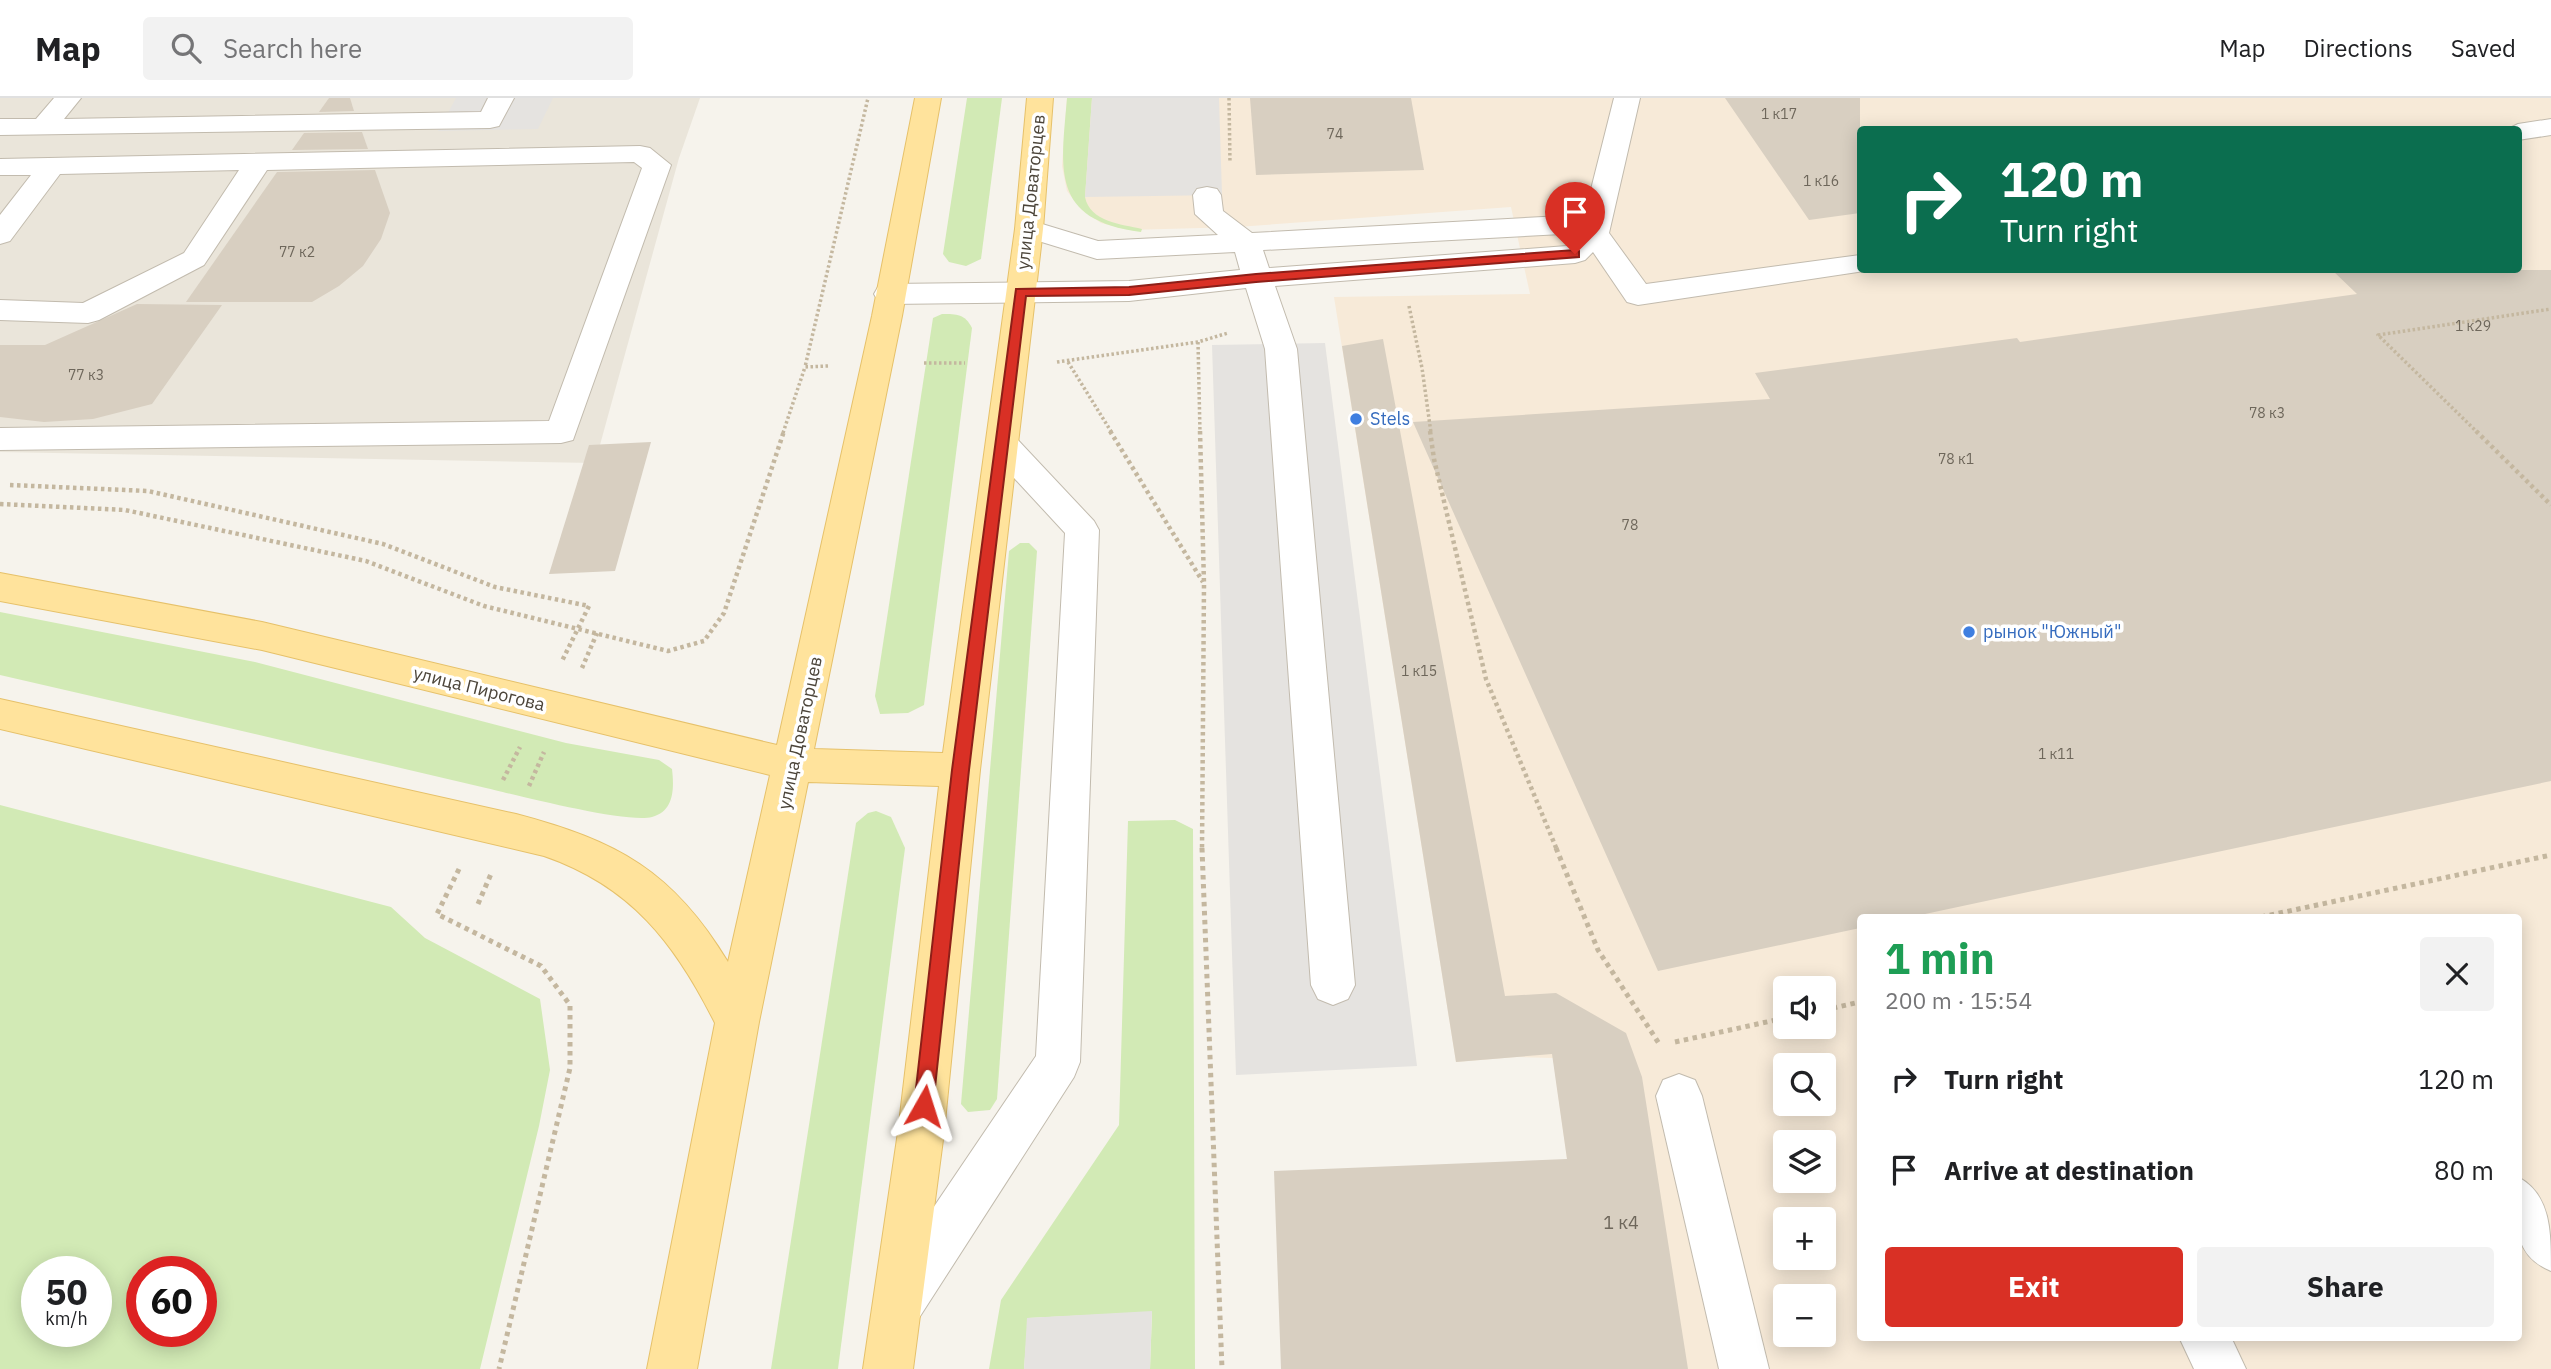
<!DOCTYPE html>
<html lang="en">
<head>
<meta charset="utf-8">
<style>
  body { margin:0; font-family:"IBM Plex Sans",sans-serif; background:#f2f2f2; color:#202124; height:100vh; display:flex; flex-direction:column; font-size:26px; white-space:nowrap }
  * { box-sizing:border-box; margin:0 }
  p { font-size:23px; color:#757577 }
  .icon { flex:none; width:38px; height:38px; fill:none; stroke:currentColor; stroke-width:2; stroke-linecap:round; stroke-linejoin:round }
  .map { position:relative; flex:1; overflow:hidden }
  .drawer { position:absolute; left:1857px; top:816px; width:665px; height:427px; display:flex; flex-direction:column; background:#fff; border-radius:7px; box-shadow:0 4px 18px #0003 }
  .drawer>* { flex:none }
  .hud { position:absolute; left:1857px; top:28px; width:665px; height:147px; border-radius:7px; box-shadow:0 4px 18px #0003; background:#0b6e4f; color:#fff; overflow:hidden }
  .controls { position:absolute; left:1773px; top:878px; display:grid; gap:14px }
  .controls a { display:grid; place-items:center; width:63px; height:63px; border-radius:7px; background:#fff; box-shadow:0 4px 18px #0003; font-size:35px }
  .speed { position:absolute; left:21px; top:1158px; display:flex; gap:14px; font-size:35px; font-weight:700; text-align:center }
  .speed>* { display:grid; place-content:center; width:91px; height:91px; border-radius:50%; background:#fff; box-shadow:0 4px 18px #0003; line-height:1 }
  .speed small { font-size:18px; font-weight:400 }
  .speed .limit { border:10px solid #d22; background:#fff; color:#111 }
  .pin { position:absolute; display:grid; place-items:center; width:60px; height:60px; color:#fff; margin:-72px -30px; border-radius:50% 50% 50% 0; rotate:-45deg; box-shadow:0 0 7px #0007 }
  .pin .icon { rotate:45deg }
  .me { position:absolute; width:77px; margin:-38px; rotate:6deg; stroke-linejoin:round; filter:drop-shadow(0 0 5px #0008) }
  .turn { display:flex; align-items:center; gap:24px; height:147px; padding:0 28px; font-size:32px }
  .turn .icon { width:91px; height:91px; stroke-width:2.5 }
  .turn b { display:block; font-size:49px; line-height:60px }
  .round { display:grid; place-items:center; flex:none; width:74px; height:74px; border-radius:7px; background:#f2f2f2 }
  .overview { display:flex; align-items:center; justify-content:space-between; height:119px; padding:0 28px }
  h1 { font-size:42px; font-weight:700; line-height:52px; color:#1e9e55 }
  .action { display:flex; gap:14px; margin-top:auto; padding:14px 28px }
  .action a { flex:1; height:80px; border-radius:7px; background:#d93025; color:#fff; font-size:28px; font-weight:700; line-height:80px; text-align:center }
  .action a+a { background:#f2f2f2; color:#202124 }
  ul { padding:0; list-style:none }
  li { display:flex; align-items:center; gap:21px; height:91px; padding:0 28px }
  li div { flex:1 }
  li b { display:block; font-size:26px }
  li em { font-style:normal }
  header { display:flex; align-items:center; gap:42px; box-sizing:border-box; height:98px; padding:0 35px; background:#fff; border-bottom:2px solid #e0e0e0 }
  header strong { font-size:33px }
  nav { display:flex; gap:38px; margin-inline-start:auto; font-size:24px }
  .search { width:490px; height:63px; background:#f2f2f2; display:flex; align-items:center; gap:18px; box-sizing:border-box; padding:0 24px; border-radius:7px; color:#757577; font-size:26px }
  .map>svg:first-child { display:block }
  .residential { fill:#eae5da }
  .commercial { fill:#f7ead8; fill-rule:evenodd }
  .green { fill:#d2eab5; fill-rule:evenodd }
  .parking { fill:#e5e3e0 }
  .building { fill:#d8cfc1 }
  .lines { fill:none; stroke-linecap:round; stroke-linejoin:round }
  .minor-casing { stroke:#c2bbae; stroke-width:2 }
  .major-casing { stroke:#e6c16a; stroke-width:2 }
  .path-far2 { stroke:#c4b79f; stroke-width:3.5; stroke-dasharray:2.5 2.5; stroke-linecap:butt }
  .path-far1 { stroke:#c4b79f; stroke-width:4.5; stroke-dasharray:3.5 3.5; stroke-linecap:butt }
  .path { stroke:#c4b79f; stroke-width:5; stroke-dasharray:4.5 4.5; stroke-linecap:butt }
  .minor { fill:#fff; fill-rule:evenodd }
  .major { fill:#ffe39c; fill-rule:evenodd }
  .route { fill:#d93025; stroke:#8d1f18; stroke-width:2 }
  .shop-dot { fill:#3f7fe0; stroke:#fff; stroke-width:2.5 }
  .labels { text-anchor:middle; stroke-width:7; stroke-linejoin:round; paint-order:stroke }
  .number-label { font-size:14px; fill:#6e675b }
  .street-label { font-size:18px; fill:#4b4439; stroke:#fff }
  .shop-label { font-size:18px; fill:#366cbe; stroke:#fff; text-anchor:start }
  .near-number-label { font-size:18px; fill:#6e675b }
</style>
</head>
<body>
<header>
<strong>Map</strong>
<div class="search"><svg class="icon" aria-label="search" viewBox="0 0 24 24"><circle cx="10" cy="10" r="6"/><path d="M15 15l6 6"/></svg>Search here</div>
<nav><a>Map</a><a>Directions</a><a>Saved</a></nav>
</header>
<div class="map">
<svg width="2551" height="1271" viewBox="0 0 2551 1271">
  <rect width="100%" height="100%" fill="#f6f3ec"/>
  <path class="residential" d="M0 0H700L679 60 595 365 0 354Z"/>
  <path class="commercial" d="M1067 0H2551V1271H1596L1553 960 1517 959 1456 964 1334 199 1530 196 1511 109 1237 129 1129 132 1101 125 1081 111 1067 93 1062 68ZM1860 32H2518V172H1860ZM1860 819H2518V1239H1860ZM1785 891H1824V929H1785ZM1785 968H1824V1006H1785ZM1785 1045H1824V1083H1785ZM1785 1122H1824V1160H1785ZM1785 1199H1824V1237H1785Z"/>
  <g class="green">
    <path d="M967 0H1002L981 161 966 168 949 164 943 156Z"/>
    <path d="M1067 0H1092L1085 99C1090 124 1121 126 1142 131L1141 134C1050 122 1061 72 1067 0Z"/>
    <path d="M942 216C957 216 965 216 972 230L924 607 908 615 880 616 875 598 933 220Z"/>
    <path d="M1020 445H1029L1037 453 997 1001 990 1012 968 1014 961 1006 1009 453Z"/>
    <path d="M0 514 255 564 566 645 659 662 672 671C674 689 675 713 652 719 628 726 516 697 486 690 324 652 162 614 0 577Z"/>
    <path d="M0 707 391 809 425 840 540 901 550 972 539 1028 480 1271H0ZM96 1174V1234H37V1174ZM142 1174H201V1234H142Z"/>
    <path d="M876 713 891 719 905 750 838 1271H771L856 725 868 715Z"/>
    <path d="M1175 722 1193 731 1195 1271H1150L1152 1214 1028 1220 1024 1271H989L1001 1202 1119 1027 1128 723Z"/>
  </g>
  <g class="parking">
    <path d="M456 0H553L538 31 438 33Z"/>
    <path d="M1092 0H1219L1222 97 1085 99Z"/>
    <path d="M1325 245 1417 968 1236 977 1212 247Z"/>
    <path d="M1152 1213 1150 1271H1024L1027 1220Z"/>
  </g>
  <g class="building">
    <path d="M329 0H350L354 13 319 14Z"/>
    <path d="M1250 0H1411L1424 72 1256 77Z"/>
    <path d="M1725 0H1860V115L1809 122Z"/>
    <path d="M362 34 368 51 292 52 304 35Z"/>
    <path d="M375 72 390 115 381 141 363 168 339 188 312 204H186L277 74Z"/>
    <path d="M2332 172H2551V683L1911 819H1860V830L1658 873 1413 324 1770 301 1755 275 2017 240 2020 244 2357 196Z"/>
    <path d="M137 206 222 207 152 306 93 321 44 324 0 319V247H45Z"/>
    <path d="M1383 241 1505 898 1556 895 1626 935 1642 979 1688 1271H1281L1274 1073 1567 1061 1552 956 1456 964 1342 248Z"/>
    <path d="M651 344 615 473 549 476 589 347Z"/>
  </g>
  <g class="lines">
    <defs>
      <g id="minor">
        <path d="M54 0H81L64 21 481 14 488 0H514L499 28 490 30 0 37V21H36Z"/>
        <path d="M1614 0H1640L1609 135 1646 186 1860 157V172H1871L1638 207 1627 204 1593 154 1585 162 1575 165 1275 188 1297 251 1355 887 1348 901 1333 907 1318 901 1311 887 1265 251 1246 190 1129 203 889 206 878 203 874 196 878 189 889 186 1129 183 1240 172 1235 154 1097 161 1019 137 1015 131 1019 125 1029 122 1098 143 1218 137 1195 116 1193 97 1197 91 1207 89 1217 91 1221 97 1223 113 1252 135 1562 118 1583 123ZM1562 136 1575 139 1567 148 1269 170 1263 152Z"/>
        <path d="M2551 21V37L2518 42V32H2506L2518 26Z"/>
        <path d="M640 48 650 50 671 67 573 342 561 345 0 352V330L549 323 642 70 634 64 267 72 204 167 99 222 88 225 0 222V202L83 205 184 155 239 72 60 76 10 143 0 146V117L31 77H0V61Z"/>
        <path d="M1003 335 1015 339 1094 423 1099 432 1080 964 1074 979 917 1223 899 1230 881 1223 874 1205 881 1187 1036 958 1065 435 991 355 987 347 991 339Z"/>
        <path d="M1679 976 1695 982 1702 998 1769 1271H1719L1656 998 1663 982Z"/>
        <path d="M2518 1079C2551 1097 2551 1133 2551 1173 2508 1155 2518 1119 2518 1079Z"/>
        <path d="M2179 1239H2231L2246 1271H2194Z"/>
      </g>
      <path id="major" d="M915 0H941L902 218 814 651 943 655 1015 131 1027 0H1053L1043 131 980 672 944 1034 913 1271H863L898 1034 939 688 808 684 759 924 697 1271H647L715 925C675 845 631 788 544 758L0 631V601L516 716C618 743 673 773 728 864L770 677 262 552 0 503V475L262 524 777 647 872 218Z"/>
    </defs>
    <use href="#minor" class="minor-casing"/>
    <use href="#major" class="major-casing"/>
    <g class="path-far2">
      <path d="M1229 0 1230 65"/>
      <path d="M1409 208 1422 270 1431 335"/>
      <path d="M1198 244 1200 335"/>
      <path d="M1057 264 1198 244 1228 235"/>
      <path d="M1068 264 1112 335"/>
      <path d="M924 265H965"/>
      <path d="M828 268 805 269 868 0"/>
      <path d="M783 335 805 269"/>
      <path d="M2478 335 2378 237 2551 211"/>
    </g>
    <g class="path-far1">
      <path d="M1110 333 1203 484"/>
      <path d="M1200 333 1204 486 1202 752"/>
      <path d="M1430 333 1434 361 1486 581 1557 752"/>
      <path d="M2476 333 2551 407"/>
      <path d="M10 387 148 393 383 446 495 489 589 508 562 563"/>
      <path d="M0 406 125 412 366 463 484 508 668 553 704 543 724 515 784 333"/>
      <path d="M582 570 597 535"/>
      <path d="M503 682 520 649"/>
      <path d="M529 688 544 654"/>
    </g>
    <g class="path">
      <path d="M1202 750 1222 1271"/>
      <path d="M1556 750 1598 852 1660 947"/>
      <path d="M459 771 437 816 541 868 570 907V970L499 1271"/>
      <path d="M478 806 491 776"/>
      <path d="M2261 819 2551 757"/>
      <path d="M1824 912 1860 904"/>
      <path d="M1675 944 1785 920"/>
    </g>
    <use href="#minor" class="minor"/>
    <use href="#major" class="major"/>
  </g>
  <path class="route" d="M1575 152 1579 153V159L1256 184 1129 197 1026 198 969 672 933 1008 931 1015 924 1017 917 1015 914 1008 952 672 1016 191 1129 189 1256 176Z"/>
  <g class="shop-dot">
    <circle cx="1356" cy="321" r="7"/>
    <circle cx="1969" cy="534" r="7"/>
  </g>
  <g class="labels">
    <g class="number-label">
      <text x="1779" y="21">1 к17</text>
      <text x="1335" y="41">74</text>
      <text x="1821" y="88">1 к16</text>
      <text x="297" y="159">77 к2</text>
      <text x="2473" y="233">1 к29</text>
      <text x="86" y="282">77 к3</text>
      <text x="2267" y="320">78 к3</text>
      <text x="1956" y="366">78 к1</text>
      <text x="1630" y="432">78</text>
      <text x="1419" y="578">1 к15</text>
      <text x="2056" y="661">1 к11</text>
    </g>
    <g class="street-label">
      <text transform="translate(1031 94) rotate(-84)" y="6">улица Доваторцев</text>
      <text transform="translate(479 591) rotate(14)" y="6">улица Пирогова</text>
      <text transform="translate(800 635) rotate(-78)" y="6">улица Доваторцев</text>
    </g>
    <g class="shop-label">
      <text x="1370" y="327">Stels</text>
      <text x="1983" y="540">рынок "Южный"</text>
    </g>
    <g class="near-number-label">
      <text x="1621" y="1131">1 к4</text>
    </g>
  </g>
</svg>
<div class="controls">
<a><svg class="icon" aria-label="sound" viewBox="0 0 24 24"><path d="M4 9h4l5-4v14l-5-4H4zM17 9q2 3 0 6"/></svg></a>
<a><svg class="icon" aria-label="search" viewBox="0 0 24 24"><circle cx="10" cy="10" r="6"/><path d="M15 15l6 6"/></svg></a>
<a><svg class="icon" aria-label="layers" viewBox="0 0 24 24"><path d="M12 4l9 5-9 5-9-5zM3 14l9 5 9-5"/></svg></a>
<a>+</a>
<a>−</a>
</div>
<div class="speed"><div>50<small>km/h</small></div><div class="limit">60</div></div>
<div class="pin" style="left:1575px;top:156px;background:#d93025"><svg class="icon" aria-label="arrive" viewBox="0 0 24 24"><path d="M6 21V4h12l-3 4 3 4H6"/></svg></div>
<svg class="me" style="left:924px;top:1008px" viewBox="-20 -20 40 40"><path d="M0-17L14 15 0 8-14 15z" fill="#d93025" stroke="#fff" stroke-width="4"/></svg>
<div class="hud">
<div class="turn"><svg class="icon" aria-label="right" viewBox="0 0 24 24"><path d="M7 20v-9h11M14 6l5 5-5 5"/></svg><div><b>120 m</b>Turn right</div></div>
</div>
<section class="drawer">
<div class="overview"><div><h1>1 min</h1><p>200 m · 15:54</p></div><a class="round"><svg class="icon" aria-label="close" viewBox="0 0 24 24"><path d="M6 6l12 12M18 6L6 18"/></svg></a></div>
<ul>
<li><svg class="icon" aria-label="right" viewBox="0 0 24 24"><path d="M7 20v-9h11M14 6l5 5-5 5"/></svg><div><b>Turn right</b></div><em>120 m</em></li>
<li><svg class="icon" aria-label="arrive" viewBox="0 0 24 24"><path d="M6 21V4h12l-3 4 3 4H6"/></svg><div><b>Arrive at destination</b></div><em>80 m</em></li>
</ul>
<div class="action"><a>Exit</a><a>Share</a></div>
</section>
</div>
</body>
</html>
